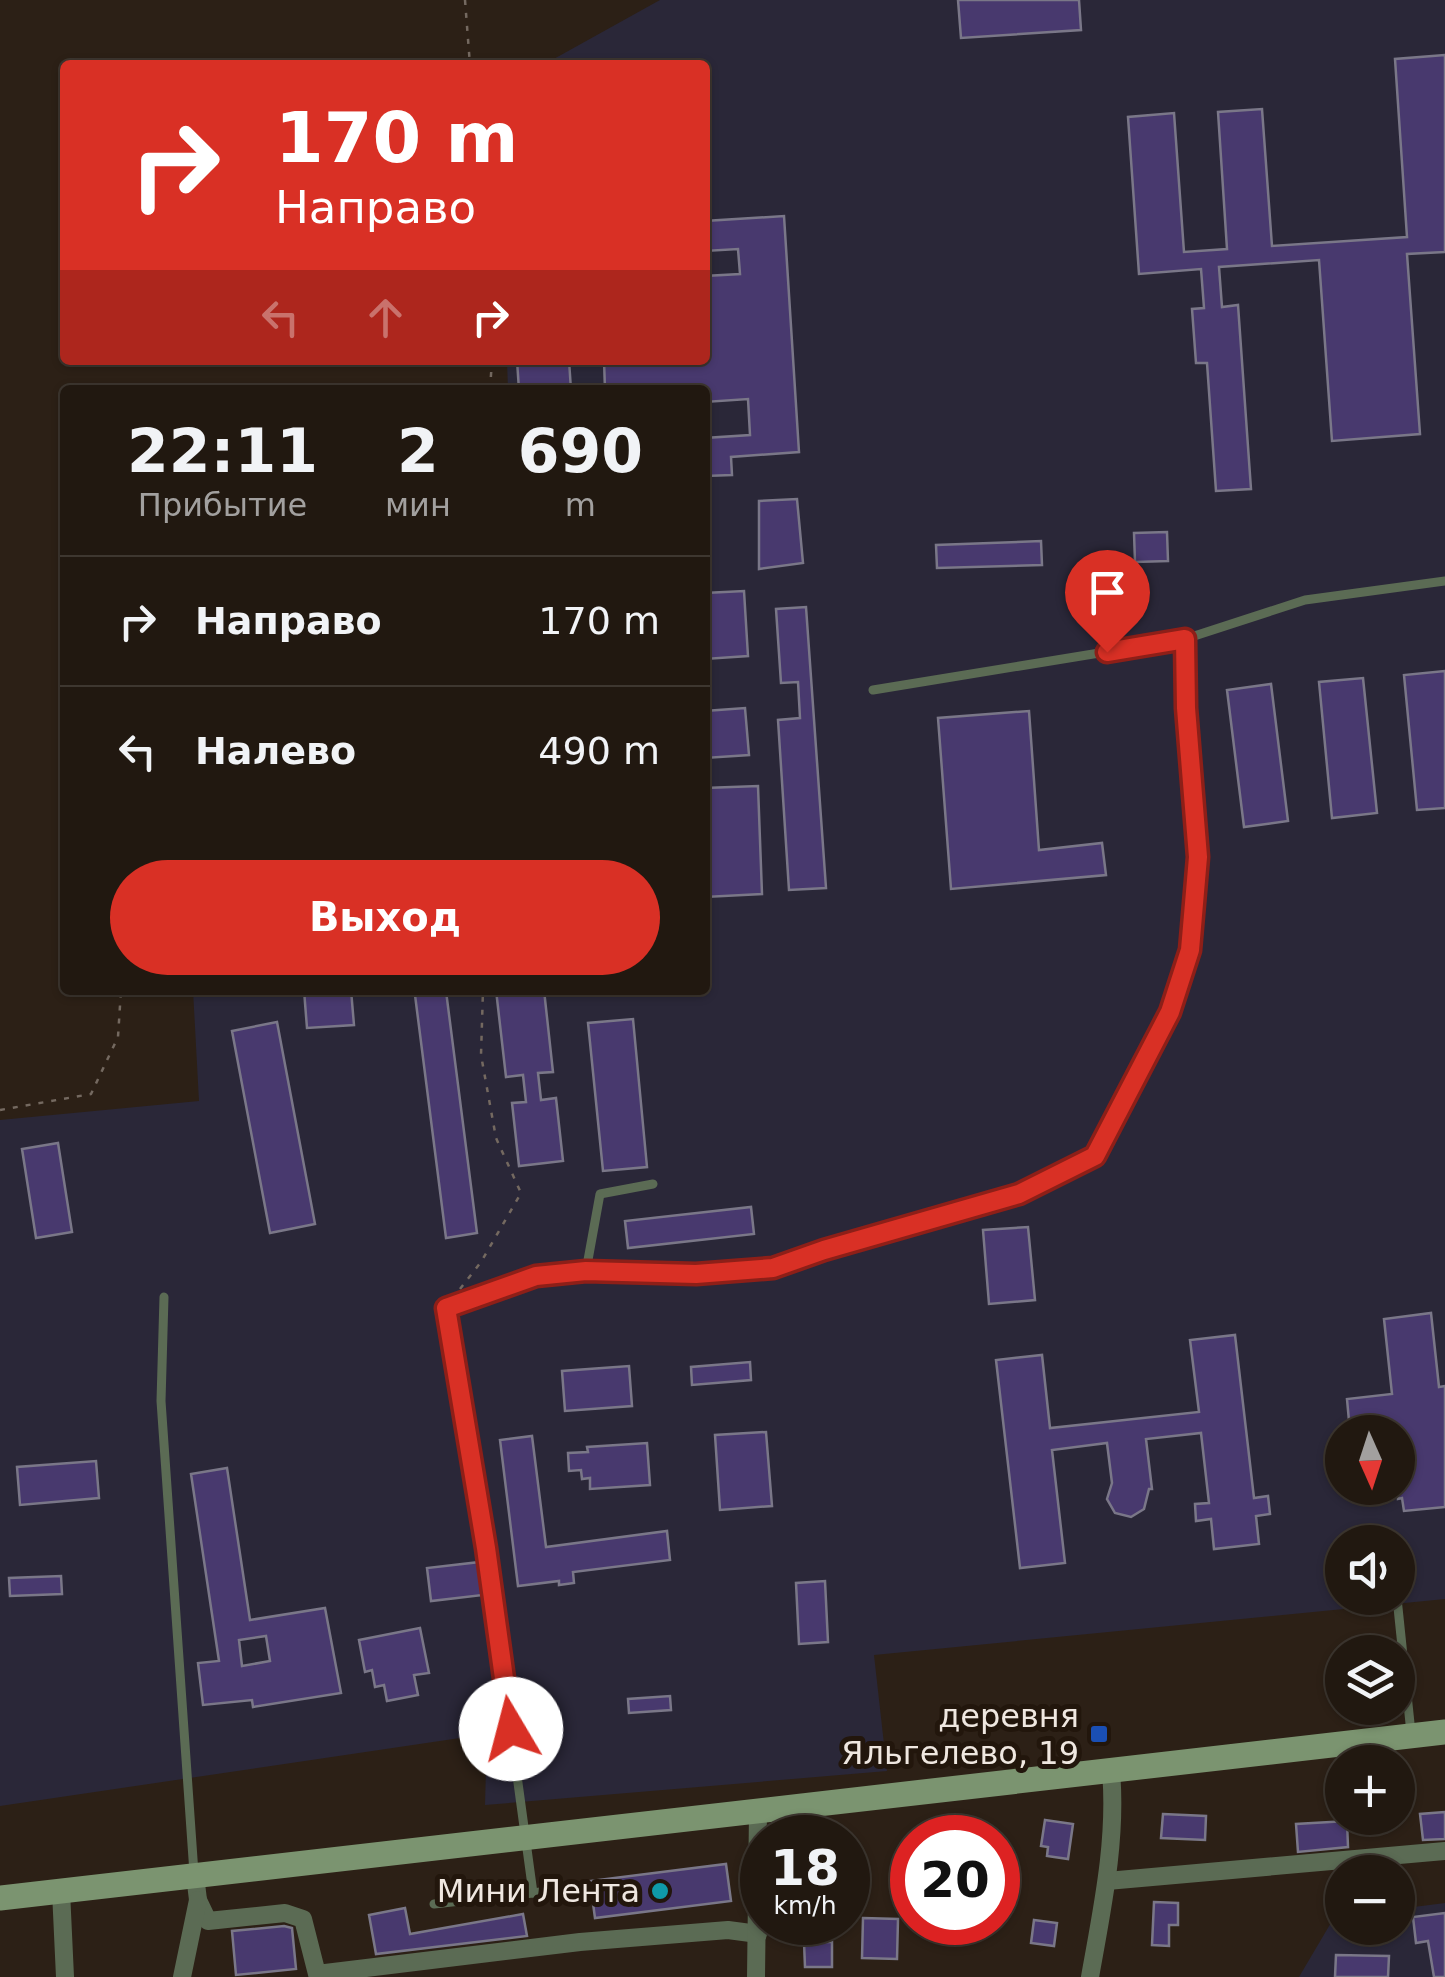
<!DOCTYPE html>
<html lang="ru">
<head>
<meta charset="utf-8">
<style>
  body { margin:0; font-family:"DejaVu Sans",sans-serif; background:#2d251e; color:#f1f3f6; height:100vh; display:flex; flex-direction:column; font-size:38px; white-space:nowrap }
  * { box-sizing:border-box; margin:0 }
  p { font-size:32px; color:#a2a09f }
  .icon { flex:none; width:55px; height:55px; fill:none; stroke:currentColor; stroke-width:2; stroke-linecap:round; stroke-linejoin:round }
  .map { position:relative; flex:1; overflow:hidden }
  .sheet { position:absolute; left:60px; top:385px; width:650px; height:610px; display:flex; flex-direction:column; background:#211810; border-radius:10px; box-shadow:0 2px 8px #0004,0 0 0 2px #3e3730 }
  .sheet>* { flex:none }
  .top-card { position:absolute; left:60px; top:60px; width:650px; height:305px; border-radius:10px; box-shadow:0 2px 8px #0004,0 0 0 2px #3e3730; background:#d93025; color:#fff; overflow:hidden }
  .needle { width:65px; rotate:177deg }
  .buttons { position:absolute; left:1325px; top:1415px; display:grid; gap:20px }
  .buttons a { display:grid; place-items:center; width:90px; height:90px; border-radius:50%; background:#211810; box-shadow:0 2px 8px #0004,0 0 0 2px #3e3730; font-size:50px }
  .speed { position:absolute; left:740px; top:1815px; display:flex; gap:20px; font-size:50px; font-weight:700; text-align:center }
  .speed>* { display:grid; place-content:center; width:130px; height:130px; border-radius:50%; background:#211810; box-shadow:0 2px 8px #0004,0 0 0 2px #3e3730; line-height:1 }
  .speed small { font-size:25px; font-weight:400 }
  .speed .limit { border:15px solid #d22; background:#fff; color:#111 }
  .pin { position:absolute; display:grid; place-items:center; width:85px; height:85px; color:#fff; margin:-102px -42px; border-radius:50% 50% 50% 0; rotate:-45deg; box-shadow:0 0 10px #0007 }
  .pin .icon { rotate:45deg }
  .me { position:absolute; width:110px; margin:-55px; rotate:352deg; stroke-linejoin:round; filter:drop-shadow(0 0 8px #0008) }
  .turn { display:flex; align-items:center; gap:35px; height:210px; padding:0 50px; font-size:45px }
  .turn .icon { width:130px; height:130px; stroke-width:2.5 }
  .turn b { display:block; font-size:70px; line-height:85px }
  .lanes { display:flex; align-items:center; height:95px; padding:0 50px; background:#0003; justify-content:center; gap:50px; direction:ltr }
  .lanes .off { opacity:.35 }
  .eta { display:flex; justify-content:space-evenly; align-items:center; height:170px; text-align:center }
  .eta b { font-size:60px; font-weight:800; line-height:70px }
  .button { display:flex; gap:20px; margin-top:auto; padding:20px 50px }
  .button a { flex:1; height:115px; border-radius:60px; background:#d93025; color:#fff; font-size:40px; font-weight:800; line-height:115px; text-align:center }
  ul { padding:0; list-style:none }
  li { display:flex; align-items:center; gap:30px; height:130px; padding:0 50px; border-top:2px solid #3e3730 }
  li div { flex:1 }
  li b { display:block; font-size:38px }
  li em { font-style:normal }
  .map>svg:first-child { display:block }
  .industrial { fill:#2a2738; fill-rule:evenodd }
  .building { fill:#48396e; stroke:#7a7788; stroke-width:2.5; fill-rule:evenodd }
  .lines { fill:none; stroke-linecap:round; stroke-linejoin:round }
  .path { stroke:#746960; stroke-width:2.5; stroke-dasharray:5 8; stroke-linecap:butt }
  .service { stroke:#5b6b54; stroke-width:9 }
  .minor { stroke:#5b6b54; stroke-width:18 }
  .secondary { stroke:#7b9470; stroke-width:25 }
  .route-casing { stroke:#8d1f18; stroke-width:25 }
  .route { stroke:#d93025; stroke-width:18 }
  .transit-dot { fill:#1a4fb4; stroke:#22160c; stroke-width:4 }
  .culture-dot { fill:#0f9aa8; stroke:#22160c; stroke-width:4 }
  .labels { text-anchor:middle; stroke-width:10; stroke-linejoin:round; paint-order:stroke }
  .poi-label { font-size:32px; fill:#efe7e0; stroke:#22160c; text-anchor:end }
</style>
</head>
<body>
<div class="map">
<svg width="1445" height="1977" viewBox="0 0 1445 1977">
  <rect width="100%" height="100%" fill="#2c2016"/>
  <g class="industrial">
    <path d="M660 0H1445V1599L874 1655 887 1771 485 1805 487 1734 0 1806V1120L199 1101 193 990H705V390H508L507 360H705V65H543ZM1342 1432H1398V1488H1342ZM1342 1542H1398V1598H1342Z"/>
    <path d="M1445 1903V1977H1299L1335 1916 1342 1915V1928H1398V1909Z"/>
  </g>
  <g class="building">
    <path d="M958 0H1079L1081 30 961 38Z"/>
    <path d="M1445 55V252L1407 254 1420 434 1332 441 1319 260 1219 267 1222 307 1238 305 1251 489 1216 491 1207 363H1196L1192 309 1204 308 1201 269 1139 274 1128 117 1174 113 1184 252 1227 249 1218 112 1262 109 1272 246 1407 237 1395 59Z"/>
    <path d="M784 216 799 452 731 457 732 475 705 476V438L750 435 748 399 705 402V390H605L604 360H705V276L740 274 738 249 705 251V221Z"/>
    <path d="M517 360H569L571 390H519Z"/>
    <path d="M797 499 803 563 759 569V501Z"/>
    <path d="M1167 532 1168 561 1135 562 1134 533Z"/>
    <path d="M1041 541 1042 565 937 568 936 545Z"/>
    <path d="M744 591 748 656 705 659V593Z"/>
    <path d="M806 607 826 888 789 890 778 720 800 718 798 682 781 683 776 609Z"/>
    <path d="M1445 671V808L1417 810 1404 675Z"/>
    <path d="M1363 678 1377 813 1332 818 1319 682Z"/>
    <path d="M1271 684 1288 821 1244 827 1227 690Z"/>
    <path d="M745 708 749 755 705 758V711Z"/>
    <path d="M1029 711 1039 850 1102 843 1106 875 951 889 938 718Z"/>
    <path d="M758 786 762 894 705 897V788Z"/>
    <path d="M304 990H351L354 1025 307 1028Z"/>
    <path d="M496 990H544L553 1072 538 1073 541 1100 556 1098 563 1161 519 1166 512 1103 526 1102 523 1075 506 1077Z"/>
    <path d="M446 991 477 1233 446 1238 415 995Z"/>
    <path d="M633 1019 647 1167 603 1171 588 1023Z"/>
    <path d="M277 1022 315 1224 270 1233 232 1031Z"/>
    <path d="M58 1143 72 1232 36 1238 22 1149Z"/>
    <path d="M751 1207 754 1234 628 1248 625 1221Z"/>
    <path d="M1028 1227 1035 1300 989 1304 983 1230Z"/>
    <path d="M1431 1313 1439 1387 1445 1386V1507L1404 1511 1402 1498 1398 1499V1483L1402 1482 1395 1426 1350 1432 1347 1399 1392 1394 1384 1319Z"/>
    <path d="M1235 1335 1254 1498 1268 1496 1270 1514 1256 1516 1259 1544 1214 1549 1211 1519 1196 1521 1195 1504 1209 1503 1201 1433 1146 1439 1152 1489H1149L1144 1509 1131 1517 1115 1513 1107 1499 1112 1483 1107 1443 1052 1450 1065 1563 1020 1568 996 1360 1042 1355 1050 1428 1199 1412 1190 1340Z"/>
    <path d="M750 1362 751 1380 692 1385 691 1367Z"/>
    <path d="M629 1366 632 1406 565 1411 562 1371Z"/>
    <path d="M766 1432 772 1506 720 1510 715 1435Z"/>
    <path d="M532 1436 546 1547 667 1531 670 1560 573 1572 574 1583 559 1585V1581L518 1586 500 1440Z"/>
    <path d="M647 1443 650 1485 590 1489V1478L582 1479 581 1470 569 1471 568 1453 588 1452 587 1447Z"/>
    <path d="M96 1461 99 1498 20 1505 17 1467Z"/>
    <path d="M227 1468 250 1620 325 1608 341 1693 253 1707 252 1700 203 1705 198 1663 219 1661 191 1474ZM266 1636 270 1661 242 1666 239 1640Z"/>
    <path d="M480 1562 483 1595 431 1601 427 1568Z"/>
    <path d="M61 1576 62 1594 10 1596 9 1578Z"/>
    <path d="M825 1581 828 1642 799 1644 796 1583Z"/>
    <path d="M420 1628 429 1673 414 1675 418 1695 387 1701 384 1685 375 1687 372 1670 365 1672 359 1640Z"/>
    <path d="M670 1696 671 1710 629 1713 628 1699Z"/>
    <path d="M1445 1812V1839L1423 1840 1420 1814Z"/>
    <path d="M1163 1814 1206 1816 1205 1840 1161 1838Z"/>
    <path d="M1045 1820 1073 1824 1068 1859 1047 1856 1048 1847 1041 1846Z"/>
    <path d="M1347 1821 1348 1847 1298 1852 1296 1824Z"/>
    <path d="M726 1864 731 1901 595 1918 590 1881Z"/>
    <path d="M1154 1902 1178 1903V1925H1169V1946L1152 1945Z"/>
    <path d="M405 1908 410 1934 523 1914 527 1936 376 1954 369 1915Z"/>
    <path d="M1445 1913V1977H1434L1428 1941 1416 1943 1413 1917Z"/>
    <path d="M863 1918 898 1919 897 1959 862 1958Z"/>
    <path d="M1034 1920 1057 1923 1054 1946 1031 1943Z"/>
    <path d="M284 1926 292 1928 296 1969 236 1975 232 1931Z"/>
    <path d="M804 1942H832V1967H805Z"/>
    <path d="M1336 1955 1389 1956 1388 1977H1335Z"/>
  </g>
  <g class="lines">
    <g class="path">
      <path d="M465 0 470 65"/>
      <path d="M490 390 492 360"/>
      <path d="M0 1110 91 1094 118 1037 121 990"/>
      <path d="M460 1289 481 1262 521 1193 496 1138 481 1055 483 990"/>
    </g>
    <g class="service">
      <path d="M873 690 1185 639 1305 600 1445 581"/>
      <path d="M586 1271 600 1194 653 1184"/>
      <path d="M164 1297 161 1401 194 1873"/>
      <path d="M1391 1538V1542"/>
      <path d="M1397 1598 1411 1733"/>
      <path d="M533 1893 555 1890"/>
      <path d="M434 1904 533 1893 486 1548 446 1308 536 1276 586 1271 696 1274 773 1268 824 1250 1019 1194 1095 1156 1170 1012 1190 950 1198 857 1186 708 1185 639"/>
    </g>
    <g class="minor">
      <path d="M195 1875 198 1900 208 1921 285 1913 303 1919 317 1974 580 1942 728 1930 758 1934"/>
      <path d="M1107 1881 1445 1851"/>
      <path d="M61 1891 65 1977"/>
      <path d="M182 1977 198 1900"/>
      <path d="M756 1977 758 1812"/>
      <path d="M1090 1977C1102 1909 1117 1840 1111 1771"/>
    </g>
    <path class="secondary" d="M0 1898 1445 1732"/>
  </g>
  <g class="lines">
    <defs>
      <path id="route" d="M511 1729 486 1548 446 1308 536 1276 586 1271 696 1274 773 1268 824 1250 1019 1194 1095 1156 1170 1012 1190 950 1198 857 1186 708 1185 639 1107 652"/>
    </defs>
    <use href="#route" class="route-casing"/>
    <use href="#route" class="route"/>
  </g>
  <rect class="transit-dot" x="1089" y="1724" width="20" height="20" rx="5"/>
  <circle class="culture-dot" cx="660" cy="1891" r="10"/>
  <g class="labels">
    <g class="poi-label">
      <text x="1079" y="1727">деревня<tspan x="1079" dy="37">Яльгелево, 19</tspan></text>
      <text x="640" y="1902">Мини Лента</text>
    </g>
  </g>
</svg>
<div class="buttons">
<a><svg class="needle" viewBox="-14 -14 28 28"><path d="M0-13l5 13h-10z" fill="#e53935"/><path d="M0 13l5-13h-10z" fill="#a2a09f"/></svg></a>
<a><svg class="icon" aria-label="sound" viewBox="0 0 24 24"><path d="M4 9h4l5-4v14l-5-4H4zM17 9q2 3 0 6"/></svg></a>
<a><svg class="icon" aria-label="layers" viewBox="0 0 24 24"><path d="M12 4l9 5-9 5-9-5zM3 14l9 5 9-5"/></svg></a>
<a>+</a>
<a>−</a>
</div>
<div class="speed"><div>18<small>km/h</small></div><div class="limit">20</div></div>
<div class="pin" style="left:1107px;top:652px;background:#d93025"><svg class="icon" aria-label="arrive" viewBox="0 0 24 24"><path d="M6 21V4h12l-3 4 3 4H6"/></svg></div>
<svg class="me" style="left:511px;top:1729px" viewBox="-20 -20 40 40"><circle r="19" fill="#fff"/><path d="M0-13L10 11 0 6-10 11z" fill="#d93025"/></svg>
<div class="top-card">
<div class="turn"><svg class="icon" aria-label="right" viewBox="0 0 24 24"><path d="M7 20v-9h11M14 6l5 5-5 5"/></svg><div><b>170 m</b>Направо</div></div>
<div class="lanes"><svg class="icon off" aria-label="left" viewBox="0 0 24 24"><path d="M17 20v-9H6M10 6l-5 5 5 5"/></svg><svg class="icon off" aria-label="ahead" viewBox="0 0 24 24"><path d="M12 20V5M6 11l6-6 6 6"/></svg><svg class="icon" aria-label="right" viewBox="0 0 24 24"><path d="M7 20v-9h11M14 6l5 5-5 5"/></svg></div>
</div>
<section class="sheet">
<div class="eta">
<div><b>22:11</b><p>Прибытие</p></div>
<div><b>2</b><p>мин</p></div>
<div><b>690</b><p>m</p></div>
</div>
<ul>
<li><svg class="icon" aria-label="right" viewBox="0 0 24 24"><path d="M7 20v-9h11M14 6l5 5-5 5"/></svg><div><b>Направо</b></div><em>170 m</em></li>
<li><svg class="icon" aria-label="left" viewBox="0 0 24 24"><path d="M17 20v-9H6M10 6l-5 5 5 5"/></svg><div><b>Налево</b></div><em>490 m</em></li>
</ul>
<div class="button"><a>Выход</a></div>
</section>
</div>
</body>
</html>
